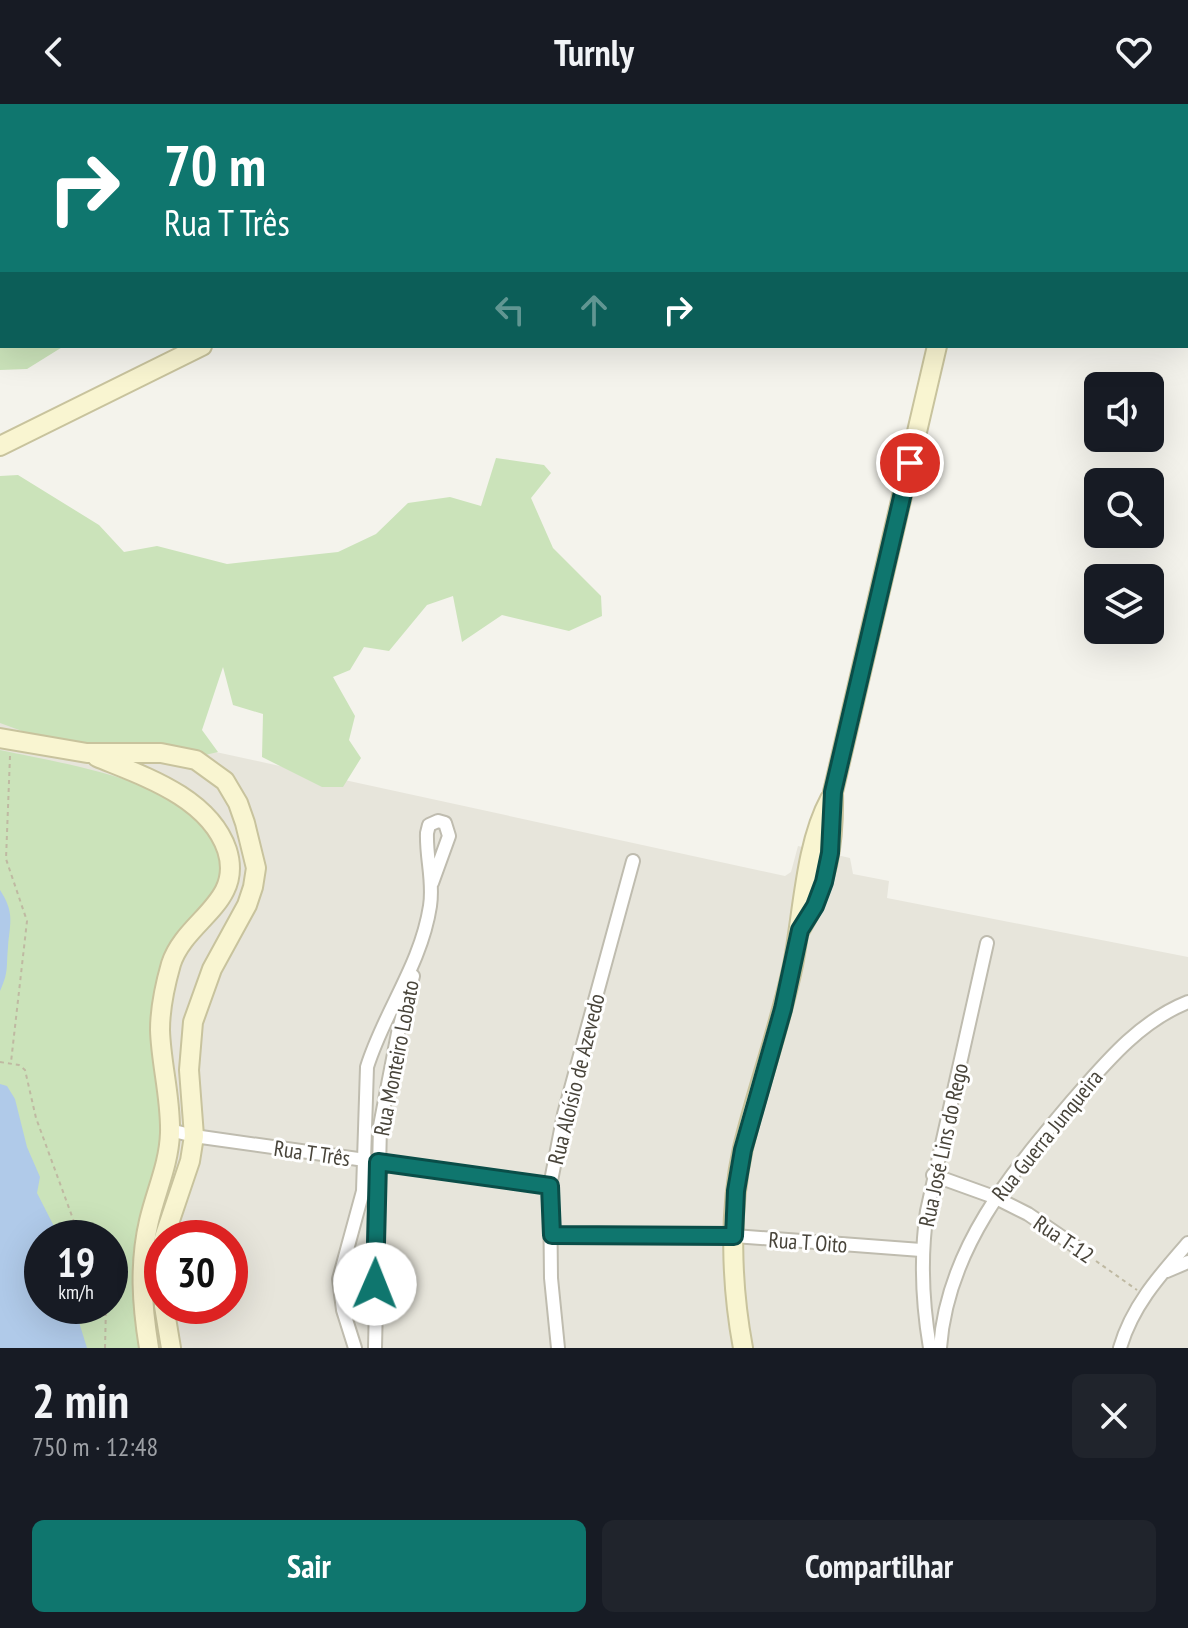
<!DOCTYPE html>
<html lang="pt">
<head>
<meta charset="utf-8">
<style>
  body { margin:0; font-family:"PT Sans Narrow",sans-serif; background:#20242c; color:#f1f3f6; height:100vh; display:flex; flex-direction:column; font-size:30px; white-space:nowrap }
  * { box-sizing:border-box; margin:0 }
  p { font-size:26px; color:#9ea1a6 }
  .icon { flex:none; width:44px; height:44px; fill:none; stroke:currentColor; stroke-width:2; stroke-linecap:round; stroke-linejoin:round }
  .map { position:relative; height:1244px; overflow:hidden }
  .details { display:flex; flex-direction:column; background:#171b24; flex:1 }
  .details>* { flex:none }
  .top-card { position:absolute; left:0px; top:0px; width:1188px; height:244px; box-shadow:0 8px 32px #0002; background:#0f766e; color:#fff; overflow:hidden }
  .tools { position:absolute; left:1084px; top:268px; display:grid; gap:16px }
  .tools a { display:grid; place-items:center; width:80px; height:80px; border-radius:12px; background:#171b24; box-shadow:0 8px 32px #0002; font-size:40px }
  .speed { position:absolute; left:24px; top:1116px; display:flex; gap:16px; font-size:40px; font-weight:700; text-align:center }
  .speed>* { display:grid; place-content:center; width:104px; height:104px; border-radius:50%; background:#171b24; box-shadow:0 8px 32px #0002; line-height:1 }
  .speed small { font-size:20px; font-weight:400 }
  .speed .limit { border:12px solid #d22; background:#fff; color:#111 }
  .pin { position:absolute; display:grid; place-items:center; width:68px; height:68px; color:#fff; margin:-34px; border:4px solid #fff; border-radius:50%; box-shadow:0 2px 8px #0007 }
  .me { position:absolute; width:88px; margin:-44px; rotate:1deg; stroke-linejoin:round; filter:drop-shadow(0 0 6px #0008) }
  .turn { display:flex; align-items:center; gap:28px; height:168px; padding:0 32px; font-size:36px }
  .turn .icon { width:104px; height:104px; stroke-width:2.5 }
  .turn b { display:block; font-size:56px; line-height:68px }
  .lanes { display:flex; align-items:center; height:76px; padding:0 32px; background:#0003; justify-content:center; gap:40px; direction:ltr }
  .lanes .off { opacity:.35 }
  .round { display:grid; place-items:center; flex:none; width:84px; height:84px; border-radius:12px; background:#20242c }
  .headline { display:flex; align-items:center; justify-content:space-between; height:136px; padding:0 32px }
  h1 { font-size:48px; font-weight:700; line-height:60px }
  .primary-button { display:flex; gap:16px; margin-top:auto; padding:16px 32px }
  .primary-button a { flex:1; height:92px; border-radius:12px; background:#0f766e; color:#fff; font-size:32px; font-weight:700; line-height:92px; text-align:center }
  .primary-button a+a { background:#20242c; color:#f1f3f6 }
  header { display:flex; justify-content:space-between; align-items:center; height:104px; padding:0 32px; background:#171b24; font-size:36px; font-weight:700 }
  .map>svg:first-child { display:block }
  .residential { fill:#e7e5db; fill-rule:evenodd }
  .green { fill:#cbe3ba; fill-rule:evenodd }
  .water { fill:#b0cae9 }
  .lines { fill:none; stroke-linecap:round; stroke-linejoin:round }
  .street-casing { stroke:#bfbcaf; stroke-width:16 }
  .secondary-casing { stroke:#c8c39d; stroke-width:22 }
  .path { stroke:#bfb9a2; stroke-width:2; stroke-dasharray:4 4; stroke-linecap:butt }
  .street { stroke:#fff; stroke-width:12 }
  .secondary { stroke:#f9f5d1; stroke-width:18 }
  .route-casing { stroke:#0a4d48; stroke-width:20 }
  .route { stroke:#0f766e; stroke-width:14 }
  .labels { text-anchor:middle; stroke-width:6; stroke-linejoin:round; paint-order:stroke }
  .street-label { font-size:22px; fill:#48443a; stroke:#fff }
</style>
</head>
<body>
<header><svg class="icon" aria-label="back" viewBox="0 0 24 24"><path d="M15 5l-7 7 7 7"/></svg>Turnly<svg class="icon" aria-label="heart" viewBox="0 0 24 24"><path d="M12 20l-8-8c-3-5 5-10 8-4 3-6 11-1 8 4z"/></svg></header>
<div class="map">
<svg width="1188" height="1244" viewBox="0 0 1188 1244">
  <rect width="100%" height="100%" fill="#f4f3ec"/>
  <path class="residential" d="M0 601 785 772 791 768 798 742 850 754 853 770 889 777 887 794 1188 853V1244H0ZM42 1134H110V1202H42ZM162 1134H230V1202H162Z"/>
  <g class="green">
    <path d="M0 0H60L2 2V242H64L27 265 0 266Z"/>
    <path d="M496 354 544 361 551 369 531 394 553 444 601 492 602 512 569 527 502 511 462 538 453 492 427 501 389 547 364 543 350 566 333 573 355 612 349 636 361 654 343 683H322L262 653 263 610 233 601 223 563 202 626 218 648 205 651 109 641 74 646 0 619V372L18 371 99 421 124 448 157 442 227 460 338 448 376 430 408 399 450 393 481 402Z"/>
    <path d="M0 646C61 659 165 675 209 722 220 734 226 758 232 773L186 839 167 883 168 986 151 1105 146 1244H0ZM42 1134H110V1202H42Z"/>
  </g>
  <g class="water">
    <path d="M0 786C15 809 10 819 8 843 6 864 9 867 0 887Z"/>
    <path d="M0 980 7 982 15 995 27 1043 40 1073 37 1089 60 1134H42V1202H74L87 1244H0Z"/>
  </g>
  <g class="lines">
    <defs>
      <g id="street">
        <path d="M170 1026 194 1032 550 1082"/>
        <path d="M933 1071 994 1093 1028 1110 1085 1149"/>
        <path d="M552 1131 734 1132 921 1146"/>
        <path d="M1167 1167 1188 1158"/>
        <path d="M355 1244 343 1206 339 1175 363 1087 367 963C384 908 421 861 430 802 434 777 426 754 427 729L429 721 438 717 445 719 449 732 432 779"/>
        <path d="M375 1244 380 1022 398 929 413 872"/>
        <path d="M558 1244 551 1174 550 1082 564 1010 633 757"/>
        <path d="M930 1244C922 1197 920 1154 927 1107L987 839"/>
        <path d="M940 1244C947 1145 1011 1069 1073 996 1106 958 1140 917 1188 898"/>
        <path d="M1120 1244C1132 1202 1160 1171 1188 1139"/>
      </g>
      <g id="secondary">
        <path d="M647 2 649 0"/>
        <path d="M1005 2 1006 0"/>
        <path d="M0 342 202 242"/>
        <path d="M0 634 87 649H161L196 656 225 677 238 699 245 719 256 764 253 783 247 801 212 865 193 918 189 966 194 1032 190 1057 164 1134"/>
        <path d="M97 653C143 672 209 693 227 746 244 799 185 816 171 860 165 881 160 904 160 926 161 960 171 994 170 1029 169 1060 156 1087 149 1117 139 1160 142 1201 149 1244"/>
        <path d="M800 826C828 780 834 741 833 688L937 242"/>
        <path d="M162 1149V1172"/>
        <path d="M164 1202 171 1244"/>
        <path d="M743 1244C731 1180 729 1107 743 1044 758 982 780 923 793 861 803 810 805 741 830 695"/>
      </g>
    </defs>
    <use href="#street" class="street-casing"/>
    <use href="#secondary" class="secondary-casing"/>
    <g class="path">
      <path d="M10 652 6 755 27 817 11 958"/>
      <path d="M0 958 19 961 25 966 36 1014 80 1134"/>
      <path d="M1096 1157 1137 1186"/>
      <path d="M105 1244 106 1202"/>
    </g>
    <use href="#street" class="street"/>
    <use href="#secondary" class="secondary"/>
  </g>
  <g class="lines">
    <defs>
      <path id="route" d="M375 1180 378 1058 550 1082 552 1131 734 1132 736 1087 743 1046 783 905 800 826 815 802 824 778 830 749 833 688 910 359"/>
    </defs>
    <use href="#route" class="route-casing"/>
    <use href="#route" class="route"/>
  </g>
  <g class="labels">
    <g class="street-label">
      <text transform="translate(396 954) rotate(-79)" y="8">Rua Monteiro Lobato</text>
      <text transform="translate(576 975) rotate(-76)" y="8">Rua Aloísio de Azevedo</text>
      <text transform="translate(1047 1031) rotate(-51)" y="8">Rua Guerra Junqueira</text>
      <text transform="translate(943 1041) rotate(-78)" y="8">Rua José Lins do Rego</text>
      <text transform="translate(312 1049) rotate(8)" y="8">Rua T Três</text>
      <text transform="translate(1064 1135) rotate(34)" y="8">Rua T-12</text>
      <text transform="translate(808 1138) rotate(4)" y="8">Rua T Oito</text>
    </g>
  </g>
</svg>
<div class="tools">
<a><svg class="icon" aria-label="sound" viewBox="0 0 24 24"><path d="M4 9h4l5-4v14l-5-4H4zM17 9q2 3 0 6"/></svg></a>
<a><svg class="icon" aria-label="search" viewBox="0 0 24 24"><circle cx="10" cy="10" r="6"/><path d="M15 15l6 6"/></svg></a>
<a><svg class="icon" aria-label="layers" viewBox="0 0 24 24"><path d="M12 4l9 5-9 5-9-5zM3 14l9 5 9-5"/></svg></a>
</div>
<div class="speed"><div>19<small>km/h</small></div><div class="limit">30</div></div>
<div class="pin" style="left:910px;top:359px;background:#d93025"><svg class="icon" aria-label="arrive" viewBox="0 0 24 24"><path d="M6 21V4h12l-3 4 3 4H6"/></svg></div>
<svg class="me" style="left:375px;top:1180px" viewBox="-20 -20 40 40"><circle r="19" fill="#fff"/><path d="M0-13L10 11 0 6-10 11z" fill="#0f766e"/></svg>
<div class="top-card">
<div class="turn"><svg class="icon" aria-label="right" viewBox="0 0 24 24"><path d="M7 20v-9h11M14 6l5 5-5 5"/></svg><div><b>70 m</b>Rua T Três</div></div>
<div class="lanes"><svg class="icon off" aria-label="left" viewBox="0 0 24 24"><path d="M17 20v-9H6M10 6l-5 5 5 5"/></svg><svg class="icon off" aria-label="ahead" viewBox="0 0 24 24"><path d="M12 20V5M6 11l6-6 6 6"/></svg><svg class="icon" aria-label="right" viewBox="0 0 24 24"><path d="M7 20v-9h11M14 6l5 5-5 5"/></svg></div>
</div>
</div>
<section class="details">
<div class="headline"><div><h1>2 min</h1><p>750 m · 12:48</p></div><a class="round"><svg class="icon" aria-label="close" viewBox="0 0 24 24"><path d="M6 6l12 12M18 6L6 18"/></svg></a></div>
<div class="primary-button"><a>Sair</a><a>Compartilhar</a></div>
</section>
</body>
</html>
